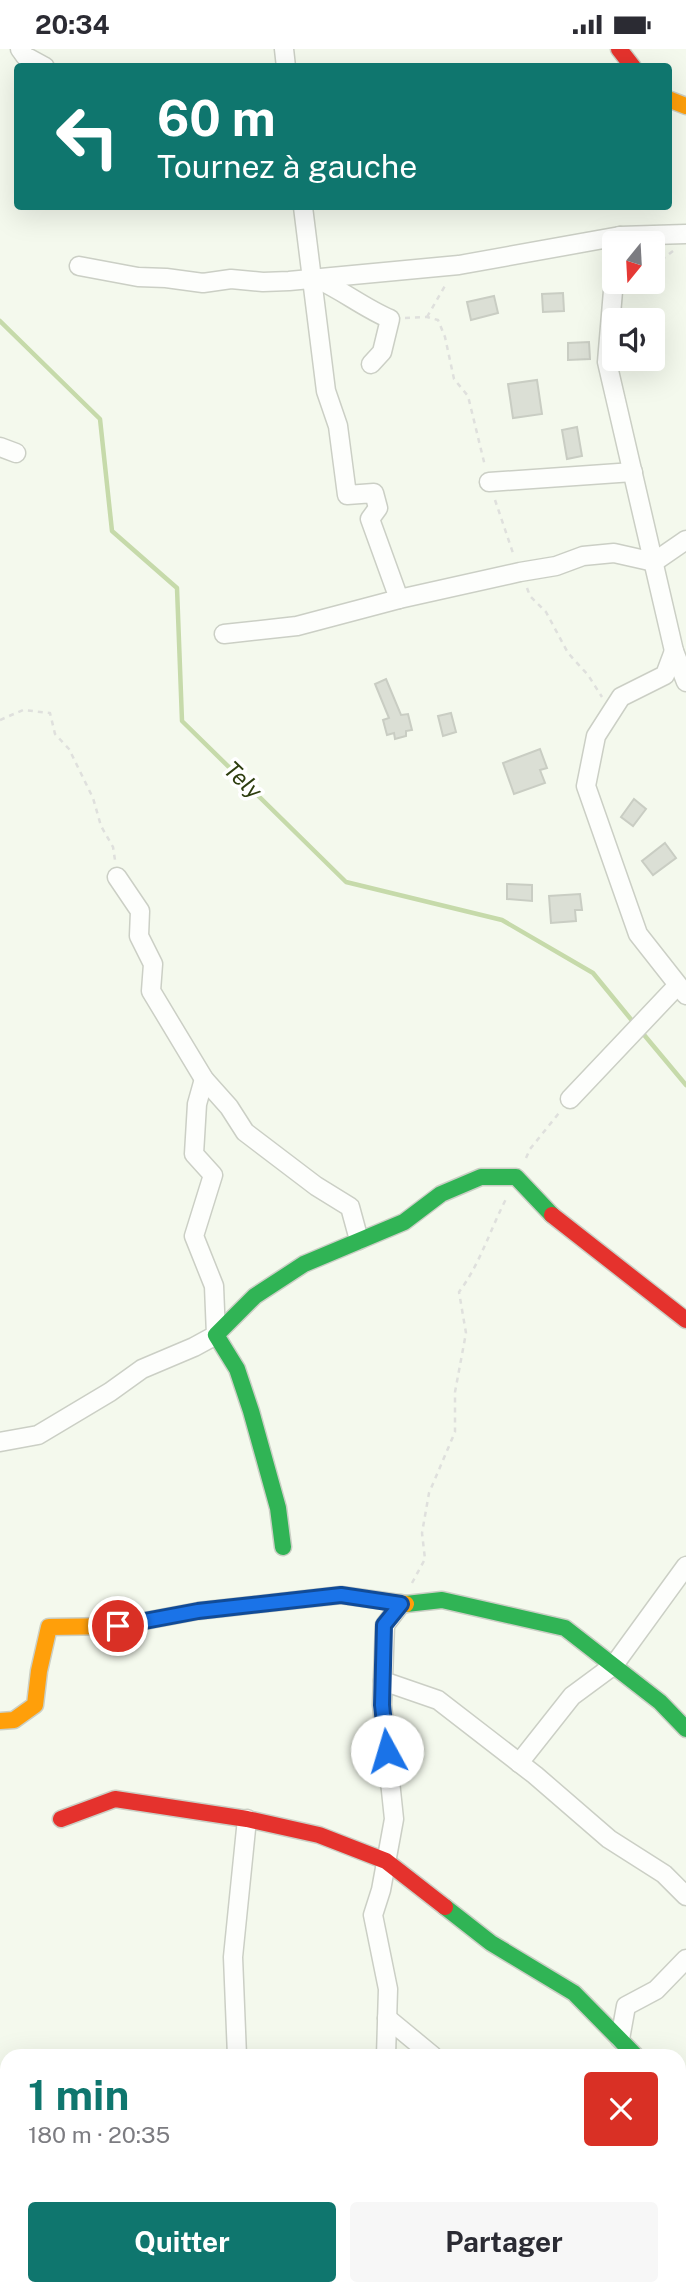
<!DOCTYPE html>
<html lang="fr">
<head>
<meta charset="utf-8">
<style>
  body { margin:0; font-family:"Public Sans",sans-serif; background:#f7f7f7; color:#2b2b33; height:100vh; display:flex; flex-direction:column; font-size:26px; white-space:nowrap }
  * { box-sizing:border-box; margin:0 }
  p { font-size:23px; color:#7c7c81 }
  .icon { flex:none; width:38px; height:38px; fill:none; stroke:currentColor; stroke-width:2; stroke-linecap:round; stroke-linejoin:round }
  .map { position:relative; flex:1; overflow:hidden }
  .sheet { position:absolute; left:0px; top:2000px; width:686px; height:247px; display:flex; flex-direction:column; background:#fff; border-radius:21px 21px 0 0; box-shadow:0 7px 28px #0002 }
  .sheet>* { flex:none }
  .top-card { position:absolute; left:14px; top:14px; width:658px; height:147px; border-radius:7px; box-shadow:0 7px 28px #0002; background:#0f766e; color:#fff; overflow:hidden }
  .needle { width:46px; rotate:198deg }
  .buttons { position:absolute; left:602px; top:182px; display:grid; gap:14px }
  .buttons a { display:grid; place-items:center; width:63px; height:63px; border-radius:7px; background:#fff; box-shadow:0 7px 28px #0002; font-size:35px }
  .pin { position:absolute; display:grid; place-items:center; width:60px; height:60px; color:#fff; margin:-30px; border:4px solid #fff; border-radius:50%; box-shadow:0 2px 7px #0007 }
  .me { position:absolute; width:77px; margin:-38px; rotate:354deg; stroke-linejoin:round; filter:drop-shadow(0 0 5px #0008) }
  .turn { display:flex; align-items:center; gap:24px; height:147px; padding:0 28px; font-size:32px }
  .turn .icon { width:91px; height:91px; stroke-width:2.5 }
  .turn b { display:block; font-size:49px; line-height:60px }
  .round { display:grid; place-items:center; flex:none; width:74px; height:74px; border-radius:7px; background:#f7f7f7 }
  .overview { display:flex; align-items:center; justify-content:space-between; height:119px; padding:0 28px }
  h1 { font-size:42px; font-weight:700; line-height:52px; color:#0f766e }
  .button { display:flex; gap:14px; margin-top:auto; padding:14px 28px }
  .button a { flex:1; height:80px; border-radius:7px; background:#0f766e; color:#fff; font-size:28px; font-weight:700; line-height:80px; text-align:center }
  .button a+a { background:#f7f7f7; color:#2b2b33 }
  .status { display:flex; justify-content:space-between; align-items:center; height:49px; padding:0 35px; background:#fff; direction:ltr }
  .status svg { height:19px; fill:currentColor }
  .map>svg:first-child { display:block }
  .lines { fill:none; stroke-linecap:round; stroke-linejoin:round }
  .stream { stroke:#c6daaa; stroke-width:4.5 }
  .building { fill:#dbdfd5; stroke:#c9cdc3; stroke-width:2 }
  .street-casing { stroke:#cbcfc5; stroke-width:21 }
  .fast-casing { stroke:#cbcfc5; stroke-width:19 }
  .slow-casing { stroke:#cbcfc5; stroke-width:19 }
  .jam-casing { stroke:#cbcfc5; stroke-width:19 }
  .path { stroke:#dfe0dd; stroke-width:2.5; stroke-dasharray:5 5; stroke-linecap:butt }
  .street { stroke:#fdfefc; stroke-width:18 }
  .fast { stroke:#30b455; stroke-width:16 }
  .slow { stroke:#ff9f0a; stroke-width:16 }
  .jam { stroke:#e5322d; stroke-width:16 }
  .route-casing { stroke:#114b97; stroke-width:18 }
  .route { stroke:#1a73e8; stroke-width:12 }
  .labels { text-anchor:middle; stroke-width:7; stroke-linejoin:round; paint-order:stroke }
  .water-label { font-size:23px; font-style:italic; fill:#2e3e0f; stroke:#fff }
</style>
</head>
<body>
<div class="status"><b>20:34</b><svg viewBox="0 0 49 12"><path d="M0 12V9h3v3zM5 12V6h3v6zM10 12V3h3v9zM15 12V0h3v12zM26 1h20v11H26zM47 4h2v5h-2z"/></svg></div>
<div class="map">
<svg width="686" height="2246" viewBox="0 0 686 2246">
  <rect width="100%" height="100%" fill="#f4f9ed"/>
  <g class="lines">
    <g class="stream">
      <path d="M0 272 100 370 112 482 177 539 182 672 346 833 502 871 593 924 634 974"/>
      <path d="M640 981 686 1036"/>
    </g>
  </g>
  <g class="building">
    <path d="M563 244 564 262 543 263 542 245Z"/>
    <path d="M494 247 498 264 471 271 467 253Z"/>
    <path d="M589 293 590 310 568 311V294Z"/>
    <path d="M537 331 542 365 513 369 508 335Z"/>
    <path d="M577 378 582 407 567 410 562 381Z"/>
    <path d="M386 630 401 666 408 665 412 681 406 682V687L395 690 394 684 387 686 383 671 389 669 375 635Z"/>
    <path d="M451 664 456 683 443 687 438 667Z"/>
    <path d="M540 700 547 719 540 721 545 734 514 745 503 714Z"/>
    <path d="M634 750 646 760 633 777 621 768Z"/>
    <path d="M665 794 676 809 653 826 642 812Z"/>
    <path d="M507 835 532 836V852L507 850Z"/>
    <path d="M580 845 582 861H575L576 872 551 874 549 847Z"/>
  </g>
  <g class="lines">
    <defs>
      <g id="street">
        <path d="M20 0 25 7 45 18"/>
        <path d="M284 0 286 18"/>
        <path d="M619 194 620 187 686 185"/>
        <path d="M79 217 138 228 166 229 203 234 231 230 263 233 289 232 459 216 620 187"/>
        <path d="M315 229C342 241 364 259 390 270L382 303 371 315"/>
        <path d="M614 230 607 313 674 602 686 633"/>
        <path d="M0 398 16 404"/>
        <path d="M489 433 633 423"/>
        <path d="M399 550 520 523 556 517 583 507 614 504 654 513 686 491"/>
        <path d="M224 585 297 577 399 550 370 470 378 459 374 444 347 446 338 377 326 342 303 158"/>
        <path d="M674 602 665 626 621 648 596 687 586 737 638 885 686 946"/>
        <path d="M117 828 140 862 139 887 153 915 151 942 204 1030 229 1058 245 1083 316 1137 350 1158 359 1191"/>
        <path d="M570 1050 677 937"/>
        <path d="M0 1393 38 1386 110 1343 142 1320 194 1298 216 1286 214 1237 194 1187 213 1126 194 1105 197 1055 204 1030"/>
        <path d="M383 1632 438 1651 535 1726 609 1790 664 1825 686 1847"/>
        <path d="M519 1714 572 1647 614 1616 686 1517"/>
        <path d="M387 1969 433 2007"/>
        <path d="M620 1990 626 1957 656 1941 686 1910"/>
        <path d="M237 2007 233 1908 247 1770"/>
        <path d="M386 2007 388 1940 373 1866 381 1841 394 1770 382 1656 385 1576 401 1555"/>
        <path d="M679 2052 686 2057"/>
        <path d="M679 2214 686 2220"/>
        <path d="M127 2240 146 2246"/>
        <path d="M381 2240V2246"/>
      </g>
      <g id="fast">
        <path d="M283 1498 278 1459 251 1362 237 1320 216 1286 255 1247 304 1215 404 1173 441 1145 481 1128H516L552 1166"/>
        <path d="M406 1555 442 1551 565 1579 660 1653 686 1680"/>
        <path d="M445 1858 491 1894 574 1944 636 2007"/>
      </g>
      <g id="slow">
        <path d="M668 50 686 57"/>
        <path d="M0 1672 14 1671 35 1656 39 1622 49 1578 118 1577 198 1562 341 1546 406 1555"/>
      </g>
      <g id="jam">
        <path d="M619 0 633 18"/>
        <path d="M552 1166 686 1271"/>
        <path d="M61 1770 115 1750 247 1770 319 1786 386 1812 445 1858"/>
      </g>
    </defs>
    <use href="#street" class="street-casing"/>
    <use href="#fast" class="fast-casing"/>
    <use href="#slow" class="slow-casing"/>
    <use href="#jam" class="jam-casing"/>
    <g class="path">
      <path d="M653 217 673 202"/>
      <path d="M427 268 446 235"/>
      <path d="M405 269 427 268 438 271 445 288 454 330 468 347 485 417"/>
      <path d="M495 451 514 507"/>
      <path d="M527 539 530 547 546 563 568 604 588 626 602 648"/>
      <path d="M0 671 23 661 50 664 55 685 69 700 93 749 101 777 113 798 115 811"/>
      <path d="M526 1109 530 1100 559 1064"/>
      <path d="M412 1534 425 1510 422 1484 429 1444 455 1383V1343L466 1284 459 1243C480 1215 490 1181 506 1150"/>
    </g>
    <use href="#street" class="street"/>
    <use href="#fast" class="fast"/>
    <use href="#slow" class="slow"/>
    <use href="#jam" class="jam"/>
  </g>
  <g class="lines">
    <defs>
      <path id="route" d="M118 1577 198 1562 341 1546 401 1555 384 1576 382 1656 387 1702"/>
    </defs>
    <use href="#route" class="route-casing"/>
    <use href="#route" class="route"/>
  </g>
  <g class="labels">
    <g class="water-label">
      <text transform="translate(243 731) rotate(44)" y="8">Tely</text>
    </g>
  </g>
</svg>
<div class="buttons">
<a><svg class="needle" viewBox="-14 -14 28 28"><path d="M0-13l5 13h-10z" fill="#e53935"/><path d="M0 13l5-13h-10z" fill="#7c7c81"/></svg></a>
<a><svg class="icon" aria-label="sound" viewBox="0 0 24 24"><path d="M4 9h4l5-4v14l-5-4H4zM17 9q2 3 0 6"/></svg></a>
</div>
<div class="pin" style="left:118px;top:1577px;background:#d93025"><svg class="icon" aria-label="arrive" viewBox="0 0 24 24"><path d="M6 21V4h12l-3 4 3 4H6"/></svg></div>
<svg class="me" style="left:387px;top:1702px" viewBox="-20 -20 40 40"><circle r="19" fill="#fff"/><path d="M0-13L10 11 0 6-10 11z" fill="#1a73e8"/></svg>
<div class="top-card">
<div class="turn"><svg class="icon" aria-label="left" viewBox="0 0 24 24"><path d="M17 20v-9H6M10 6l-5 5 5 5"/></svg><div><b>60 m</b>Tournez à gauche</div></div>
</div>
<section class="sheet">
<div class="overview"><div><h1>1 min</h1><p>180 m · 20:35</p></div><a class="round" style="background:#d93025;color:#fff"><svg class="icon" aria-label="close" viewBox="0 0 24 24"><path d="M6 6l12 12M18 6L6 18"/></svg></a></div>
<div class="button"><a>Quitter</a><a>Partager</a></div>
</section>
</div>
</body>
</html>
